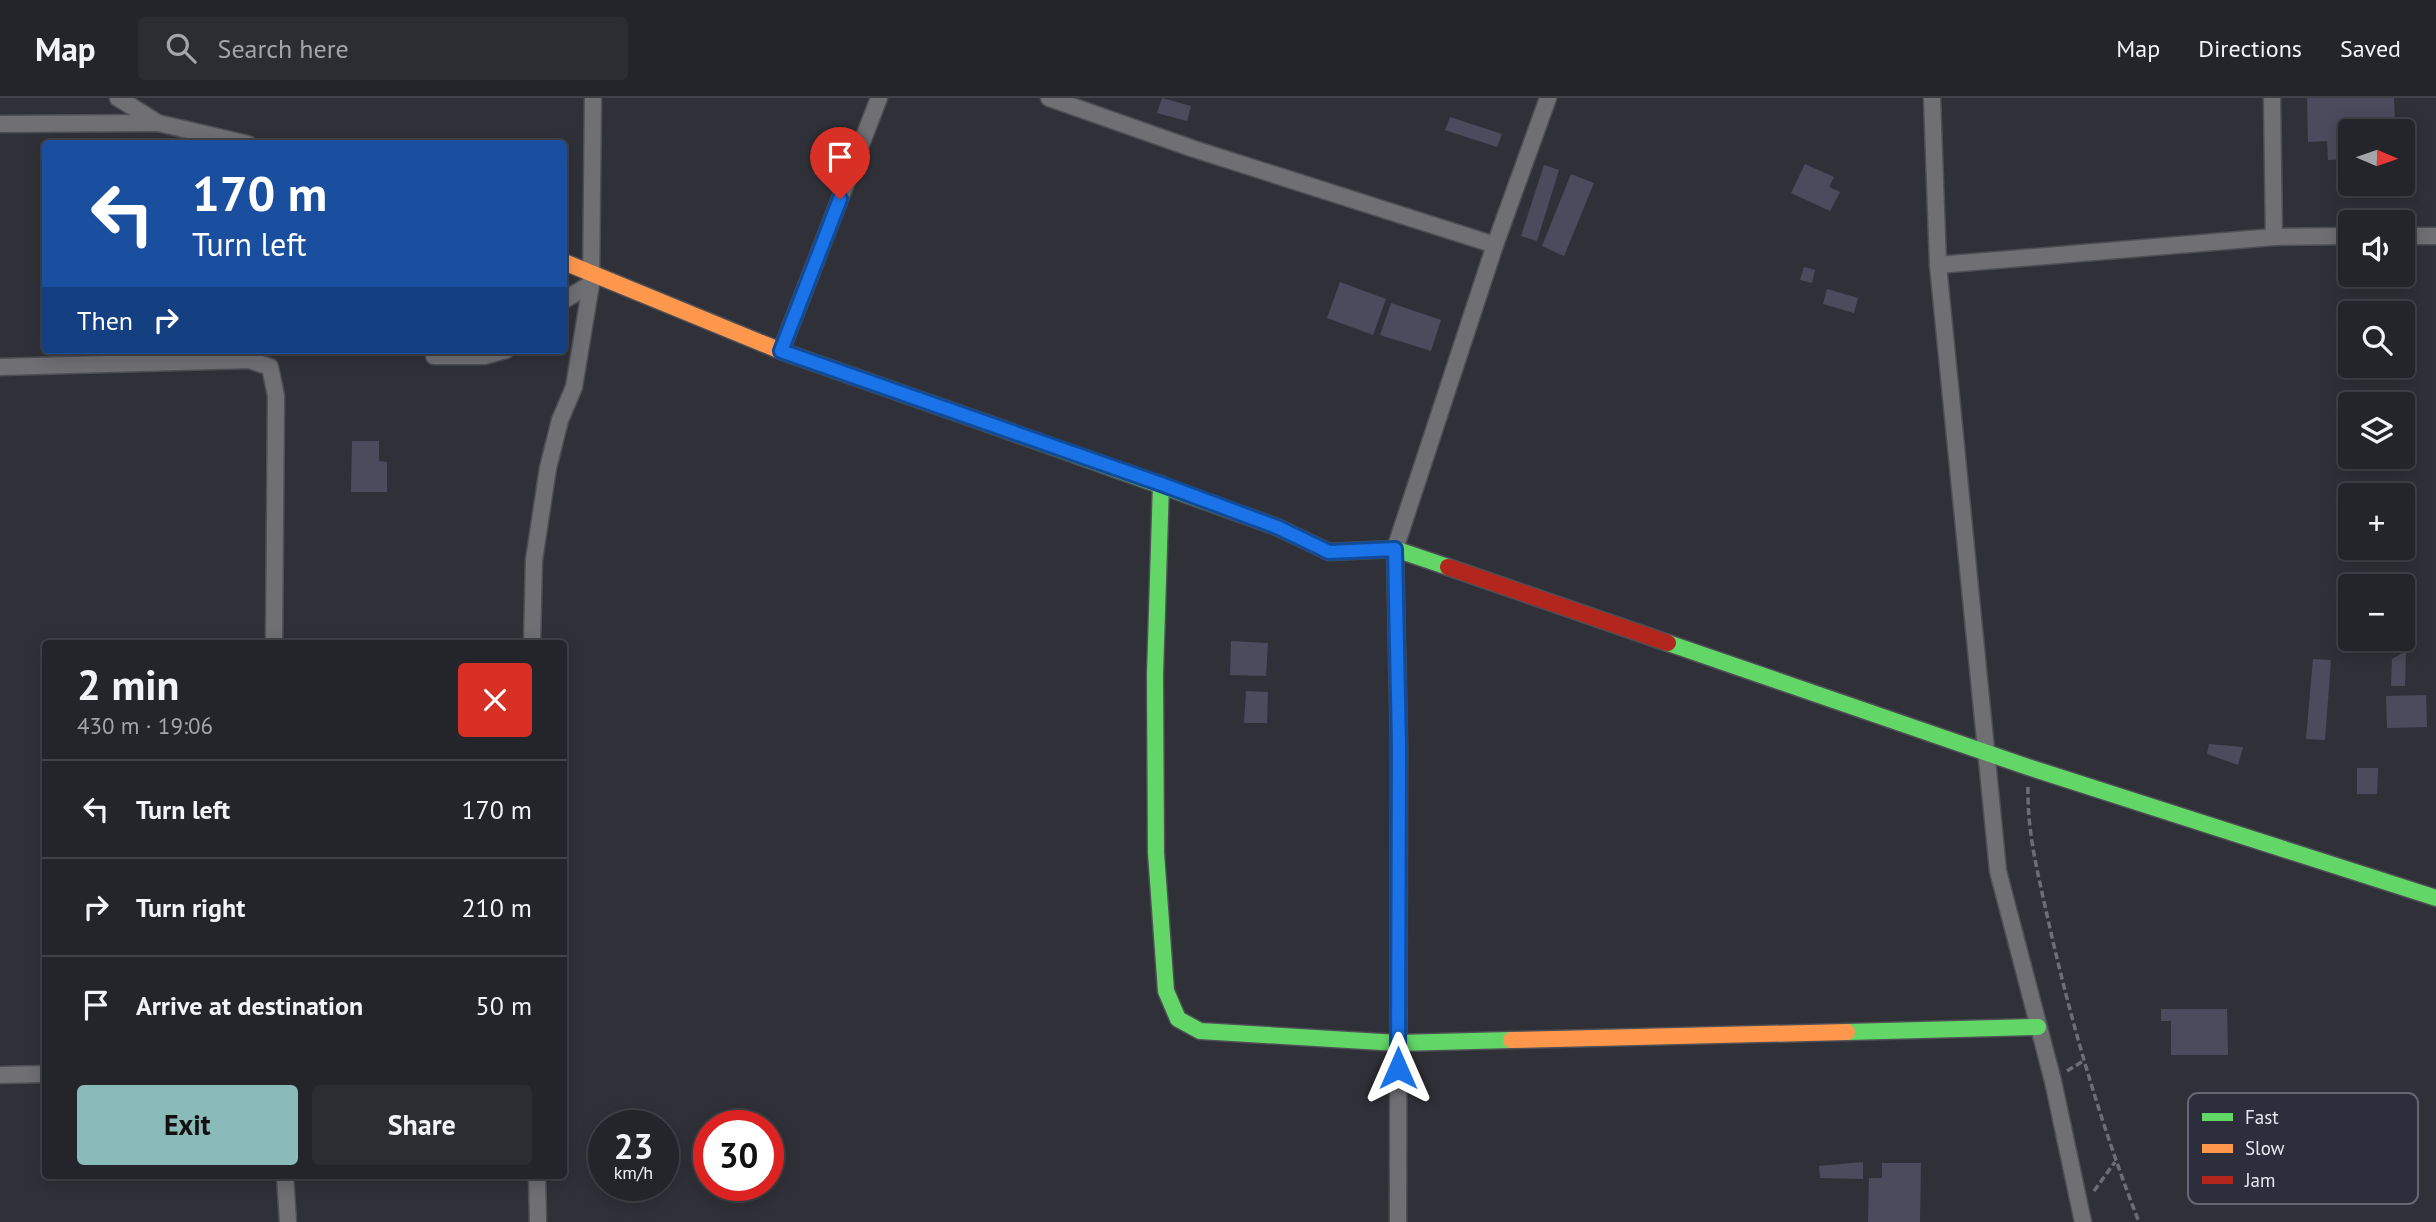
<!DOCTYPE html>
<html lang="en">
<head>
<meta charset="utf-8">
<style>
  body { margin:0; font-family:"PT Sans",sans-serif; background:#2c2d32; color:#f1f3f6; height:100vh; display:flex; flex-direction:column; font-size:26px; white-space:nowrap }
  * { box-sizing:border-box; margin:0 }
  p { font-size:23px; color:#a3a5a8 }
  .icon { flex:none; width:38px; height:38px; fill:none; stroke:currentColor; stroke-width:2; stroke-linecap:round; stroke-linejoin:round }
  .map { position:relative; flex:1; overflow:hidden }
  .panel { position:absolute; left:42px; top:542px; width:525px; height:539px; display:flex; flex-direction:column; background:#24252a; border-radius:7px; box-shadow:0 4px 18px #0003,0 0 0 2px #414247 }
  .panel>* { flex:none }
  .banner { position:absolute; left:42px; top:42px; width:525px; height:214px; border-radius:7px; box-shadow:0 4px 18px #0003,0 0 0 2px #414247; background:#1a4fa0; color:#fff; overflow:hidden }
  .needle { width:46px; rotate:92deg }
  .controls { position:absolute; left:2338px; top:21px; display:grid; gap:14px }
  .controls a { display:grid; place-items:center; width:77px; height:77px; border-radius:7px; background:#24252a; box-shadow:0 4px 18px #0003,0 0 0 2px #414247; font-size:35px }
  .speed { position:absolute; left:588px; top:1012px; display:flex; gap:14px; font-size:35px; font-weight:700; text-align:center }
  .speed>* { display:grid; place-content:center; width:91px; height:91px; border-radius:50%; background:#24252a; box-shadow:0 4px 18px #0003,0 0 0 2px #414247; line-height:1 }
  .speed small { font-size:18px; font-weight:400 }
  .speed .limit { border:10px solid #d22; background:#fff; color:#111 }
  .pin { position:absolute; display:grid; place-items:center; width:60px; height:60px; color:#fff; margin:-72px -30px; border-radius:50% 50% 50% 0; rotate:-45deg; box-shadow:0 0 7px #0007 }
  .pin .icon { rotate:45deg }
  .me { position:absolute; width:77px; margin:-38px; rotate:0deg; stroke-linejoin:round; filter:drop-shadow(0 0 5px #0008) }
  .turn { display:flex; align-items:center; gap:24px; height:147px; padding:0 35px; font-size:32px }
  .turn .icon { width:91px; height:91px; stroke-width:2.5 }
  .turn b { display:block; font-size:49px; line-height:60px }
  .then { display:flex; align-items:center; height:66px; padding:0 35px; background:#0003; gap:14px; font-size:26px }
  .round { display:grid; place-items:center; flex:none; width:74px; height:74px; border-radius:7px; background:#2c2d32 }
  .head { display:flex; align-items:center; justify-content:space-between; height:119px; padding:0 35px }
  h1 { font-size:42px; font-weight:600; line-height:52px }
  .button { display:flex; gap:14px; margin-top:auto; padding:14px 35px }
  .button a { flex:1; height:80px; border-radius:7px; background:#8bbbb9; color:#111; font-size:28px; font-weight:600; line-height:80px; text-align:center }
  .button a+a { background:#2c2d32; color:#f1f3f6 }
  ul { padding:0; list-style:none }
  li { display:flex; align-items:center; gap:21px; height:98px; padding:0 35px; border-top:2px solid #414247 }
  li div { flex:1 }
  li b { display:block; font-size:26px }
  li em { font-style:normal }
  header { display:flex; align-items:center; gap:42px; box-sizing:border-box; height:98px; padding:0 35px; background:#24252a; border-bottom:2px solid #414247 }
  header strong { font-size:33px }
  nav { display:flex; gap:38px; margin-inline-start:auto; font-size:24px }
  .search { width:490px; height:63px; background:#2c2d32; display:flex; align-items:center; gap:18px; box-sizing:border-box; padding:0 24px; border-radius:7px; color:#a3a5a8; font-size:26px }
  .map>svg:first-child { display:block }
  .building { fill:#4a4c5d }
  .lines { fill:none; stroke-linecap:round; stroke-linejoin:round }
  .street-casing { stroke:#4e4f55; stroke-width:19 }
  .fast-casing { stroke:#4e4f55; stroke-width:19 }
  .slow-casing { stroke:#4e4f55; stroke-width:19 }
  .jam-casing { stroke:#4e4f55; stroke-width:19 }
  .path { stroke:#6d6e73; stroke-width:3.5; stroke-dasharray:7 3.5; stroke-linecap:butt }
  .street { stroke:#6f6f74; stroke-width:16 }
  .fast { stroke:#63d668; stroke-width:16 }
  .slow { stroke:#ff974d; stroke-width:16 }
  .jam { stroke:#b3261e; stroke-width:16 }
  .route-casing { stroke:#114b97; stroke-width:18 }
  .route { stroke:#1a73e8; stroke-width:12 }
  .key { fill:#2c2e3b; stroke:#646672; stroke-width:2 }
  .key-label { font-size:19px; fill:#e7e9f1 }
</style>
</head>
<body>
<header>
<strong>Map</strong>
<div class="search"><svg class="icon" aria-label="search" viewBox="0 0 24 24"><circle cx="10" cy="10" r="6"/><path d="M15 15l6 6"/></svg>Search here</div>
<nav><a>Map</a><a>Directions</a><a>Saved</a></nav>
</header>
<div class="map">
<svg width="2436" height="1124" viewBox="0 0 2436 1124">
  <rect width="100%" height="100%" fill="#303138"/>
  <g class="building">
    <path d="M1162 0 1191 8 1187 23 1157 15Z"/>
    <path d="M2307 0H2394L2395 30H2404V33H2350V61L2328 62 2327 43 2308 44Z"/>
    <path d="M1450 19 1502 36 1497 49 1445 32Z"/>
    <path d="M1805 66 1834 79 1829 89 1840 94 1830 113 1791 95Z"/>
    <path d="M1544 67 1559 72 1537 143 1521 138Z"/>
    <path d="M1571 76 1594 85 1564 158 1542 148Z"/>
    <path d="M1804 169 1815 172 1812 185 1800 182Z"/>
    <path d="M1340 184 1386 201 1373 237 1327 220Z"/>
    <path d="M1827 191 1858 200 1854 215 1823 206Z"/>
    <path d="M1391 205 1441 222 1431 253 1380 237Z"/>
    <path d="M352 343H379V363L387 364V394H351Z"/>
    <path d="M1231 543 1268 545 1266 578 1230 577Z"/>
    <path d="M2406 553 2405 588H2391L2392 561Z"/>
    <path d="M2313 561 2331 562 2325 642 2306 641Z"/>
    <path d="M1246 593 1268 594 1267 625H1244Z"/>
    <path d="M2426 597 2427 629 2387 630 2386 598Z"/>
    <path d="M2209 646 2243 649 2238 667 2207 656Z"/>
    <path d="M2357 670H2378L2377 696H2357Z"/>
    <path d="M2161 911H2227L2228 957H2171V923H2161Z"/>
    <path d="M1863 1064V1081L1820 1080 1819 1068Z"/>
    <path d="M1882 1065H1921L1920 1124H1868L1869 1080H1882Z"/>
  </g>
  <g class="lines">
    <defs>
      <g id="street">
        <path d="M118 0 158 25 248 46"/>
        <path d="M1049 0 1194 51 1495 147"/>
        <path d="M1932 0 1938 167 1998 773 2053 983 2083 1124"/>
        <path d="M2272 0 2274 139"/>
        <path d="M0 26 158 25"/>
        <path d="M2403 138H2436"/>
        <path d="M1938 167 2274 139 2350 138"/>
        <path d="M564 202 591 186"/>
        <path d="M781 253 879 0"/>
        <path d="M434 258H484L506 252"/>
        <path d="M0 269 249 262 270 269 276 298 274 546"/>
        <path d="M532 546 534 462 548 370 560 322 574 289 591 186 593 0"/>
        <path d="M0 977 46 976"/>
        <path d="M285 1078 288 1124"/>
        <path d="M537 1078 538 1124"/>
        <path d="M1398 1124 1399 648 1395 451 1495 147 1548 0"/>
      </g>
      <g id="fast">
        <path d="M986 325 1277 429 1329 454 1395 451 1448 469"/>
        <path d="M1161 386 1155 577 1156 755 1166 893 1178 921 1200 933 1398 945 1511 942"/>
        <path d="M1668 545 2028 669 2436 800"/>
        <path d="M1847 934 2038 929"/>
      </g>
      <g id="slow">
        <path d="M564 164 781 253 986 325"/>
        <path d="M1511 942 1847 934"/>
      </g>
      <path id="jam" d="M1448 469 1668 545"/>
    </defs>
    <use href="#street" class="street-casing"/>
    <use href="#fast" class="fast-casing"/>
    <use href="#slow" class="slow-casing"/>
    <use href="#jam" class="jam-casing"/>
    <g class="path">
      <path d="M2028 689C2027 736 2039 780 2049 826 2072 928 2101 1027 2139 1124"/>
      <path d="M2067 973 2083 963"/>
      <path d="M2094 1093 2115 1064"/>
    </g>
    <use href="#street" class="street"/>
    <use href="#fast" class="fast"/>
    <use href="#slow" class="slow"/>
    <use href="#jam" class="jam"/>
  </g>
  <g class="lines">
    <defs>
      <path id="route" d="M840 101 781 253 1161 386 1277 429 1329 454 1395 451 1399 648 1398 970"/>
    </defs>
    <use href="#route" class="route-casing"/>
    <use href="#route" class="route"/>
  </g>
  <rect x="2188" y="995" width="230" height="111" rx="10" class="key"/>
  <rect x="2202" y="1015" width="31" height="8" fill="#63d668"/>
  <rect x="2202" y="1046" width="31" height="9" fill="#ff974d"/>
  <rect x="2202" y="1078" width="31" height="8" fill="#b3261e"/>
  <g class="key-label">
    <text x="2245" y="1026">Fast</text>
    <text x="2245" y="1057">Slow</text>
    <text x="2245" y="1089">Jam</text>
  </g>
</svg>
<div class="controls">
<a><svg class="needle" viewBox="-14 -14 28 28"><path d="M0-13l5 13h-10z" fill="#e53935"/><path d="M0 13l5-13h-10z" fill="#a3a5a8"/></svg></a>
<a><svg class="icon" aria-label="sound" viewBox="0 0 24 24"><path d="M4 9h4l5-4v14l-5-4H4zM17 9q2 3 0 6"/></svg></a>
<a><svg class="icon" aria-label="search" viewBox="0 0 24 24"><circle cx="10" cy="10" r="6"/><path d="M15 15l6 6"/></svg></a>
<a><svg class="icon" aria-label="layers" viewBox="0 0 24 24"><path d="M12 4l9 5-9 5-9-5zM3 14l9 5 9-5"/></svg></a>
<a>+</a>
<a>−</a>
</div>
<div class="speed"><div>23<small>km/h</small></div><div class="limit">30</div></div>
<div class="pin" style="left:840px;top:101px;background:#d93025"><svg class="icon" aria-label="arrive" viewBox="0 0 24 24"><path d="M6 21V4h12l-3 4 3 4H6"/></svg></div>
<svg class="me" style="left:1398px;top:970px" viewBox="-20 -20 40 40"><path d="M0-17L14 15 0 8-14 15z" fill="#1a73e8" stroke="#fff" stroke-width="4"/></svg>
<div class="banner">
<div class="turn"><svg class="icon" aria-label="left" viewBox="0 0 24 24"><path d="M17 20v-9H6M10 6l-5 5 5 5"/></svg><div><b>170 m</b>Turn left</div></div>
<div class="then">Then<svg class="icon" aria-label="right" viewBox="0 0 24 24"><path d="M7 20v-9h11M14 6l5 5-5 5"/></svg></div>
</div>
<section class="panel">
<div class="head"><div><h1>2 min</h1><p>430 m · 19:06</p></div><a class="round" style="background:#d93025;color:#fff"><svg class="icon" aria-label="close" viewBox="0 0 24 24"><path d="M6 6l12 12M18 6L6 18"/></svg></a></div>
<ul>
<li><svg class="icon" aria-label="left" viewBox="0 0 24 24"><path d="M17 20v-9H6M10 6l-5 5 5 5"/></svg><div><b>Turn left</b></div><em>170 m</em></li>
<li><svg class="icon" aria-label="right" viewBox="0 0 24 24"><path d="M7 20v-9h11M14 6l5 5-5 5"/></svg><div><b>Turn right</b></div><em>210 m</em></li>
<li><svg class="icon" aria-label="arrive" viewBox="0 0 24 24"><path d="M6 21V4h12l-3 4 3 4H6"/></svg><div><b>Arrive at destination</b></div><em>50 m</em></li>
</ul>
<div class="button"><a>Exit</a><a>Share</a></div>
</section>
</div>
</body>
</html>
